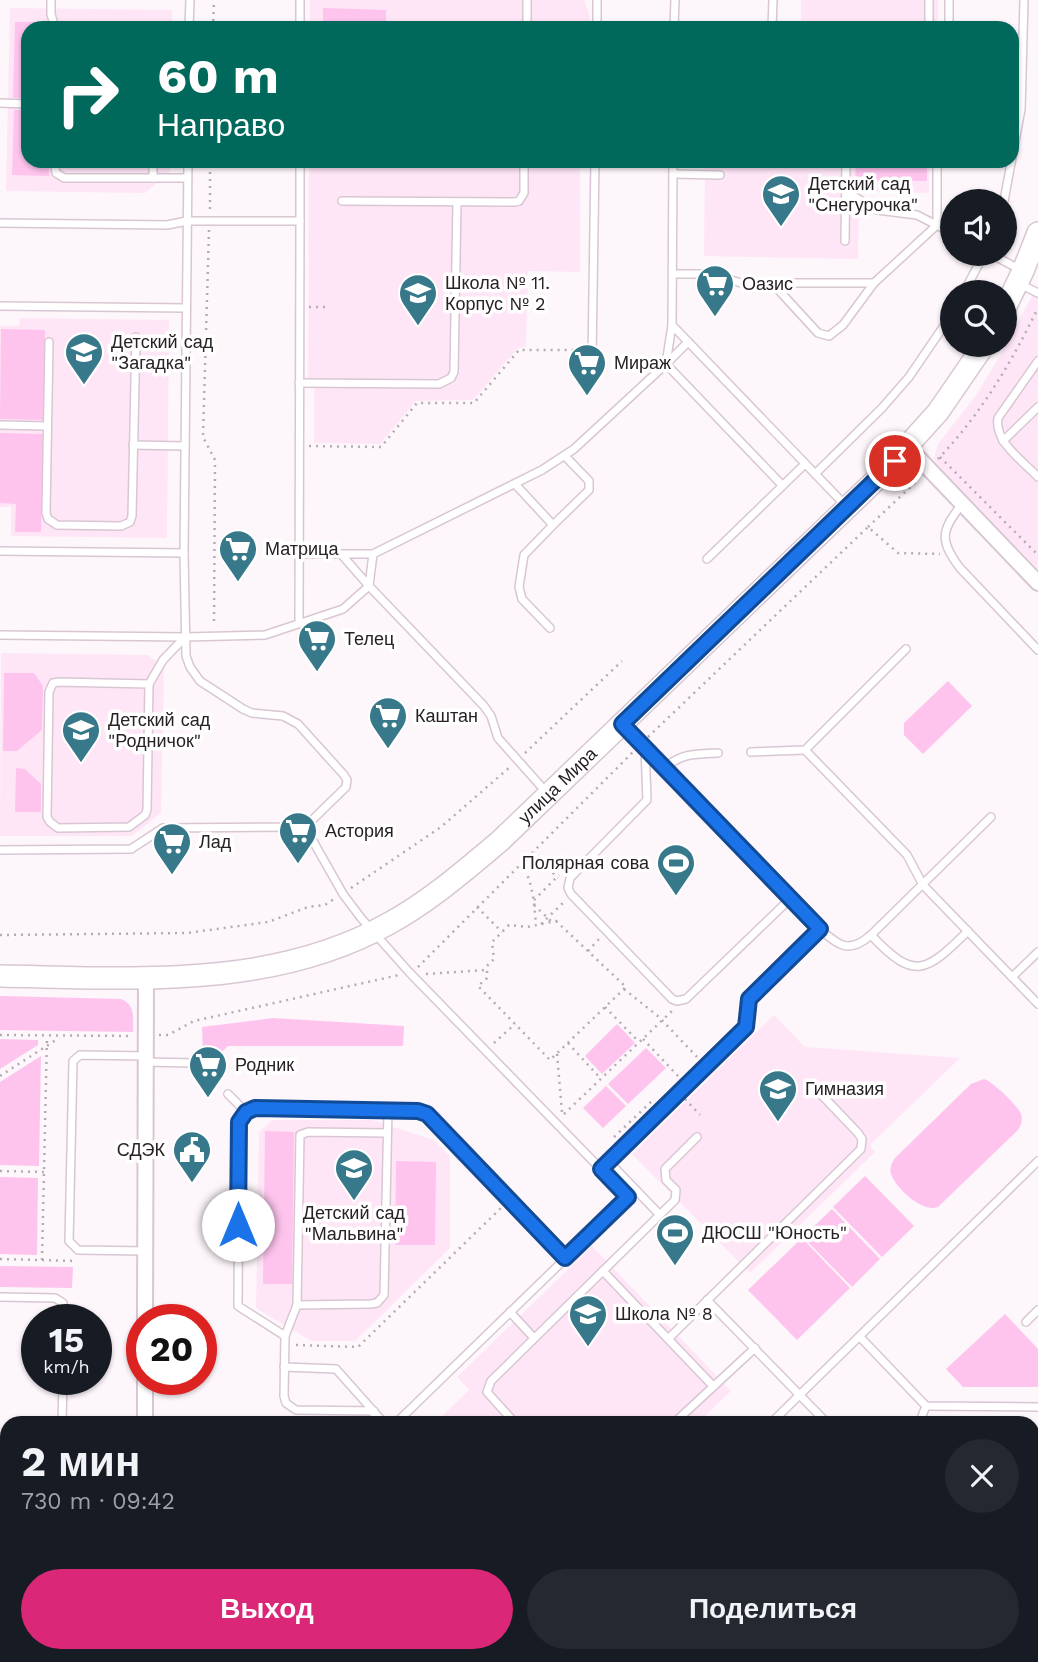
<!DOCTYPE html>
<html lang="ru">
<head>
<meta charset="utf-8">
<style>
  body { margin:0; font-family:"Work Sans",sans-serif; background:#242831; color:#f1f3f6; height:100vh; display:flex; flex-direction:column; font-size:26px; white-space:nowrap }
  * { box-sizing:border-box; margin:0 }
  p { font-size:23px; color:#9ea1a6 }
  .icon { flex:none; width:38px; height:38px; fill:none; stroke:currentColor; stroke-width:2; stroke-linecap:round; stroke-linejoin:round }
  .map { position:relative; flex:1; overflow:hidden }
  .drawer { position:absolute; left:0px; top:1416px; width:1040px; height:247px; display:flex; flex-direction:column; background:#171b24; border-radius:21px 21px 0 0; box-shadow:0 2px 5px #0004 }
  .drawer>* { flex:none }
  .hud { position:absolute; left:21px; top:21px; width:998px; height:147px; border-radius:21px; box-shadow:0 2px 5px #0004; background:#00695c; color:#fff; overflow:hidden }
  .controls { position:absolute; left:940px; top:189px; display:grid; gap:14px }
  .controls a { display:grid; place-items:center; width:77px; height:77px; border-radius:50%; background:#171b24; box-shadow:0 2px 5px #0004; font-size:35px }
  .speed { position:absolute; left:21px; top:1304px; display:flex; gap:14px; font-size:35px; font-weight:700; text-align:center }
  .speed>* { display:grid; place-content:center; width:91px; height:91px; border-radius:50%; background:#171b24; box-shadow:0 2px 5px #0004; line-height:1 }
  .speed small { font-size:18px; font-weight:400 }
  .speed .limit { border:10px solid #d22; background:#fff; color:#111 }
  .pin { position:absolute; display:grid; place-items:center; width:60px; height:60px; color:#fff; margin:-30px; border:4px solid #fff; border-radius:50%; box-shadow:0 2px 7px #0007 }
  .me { position:absolute; width:77px; margin:-38px; rotate:0deg; stroke-linejoin:round; filter:drop-shadow(0 0 5px #0008) }
  .turn { display:flex; align-items:center; gap:24px; height:147px; padding:0 21px; font-size:32px }
  .turn .icon { width:91px; height:91px; stroke-width:2.5 }
  .turn b { display:block; font-size:49px; line-height:60px }
  .round { display:grid; place-items:center; flex:none; width:74px; height:74px; border-radius:37px; background:#242831 }
  .headline { display:flex; align-items:center; justify-content:space-between; height:119px; padding:0 21px }
  h1 { font-size:42px; font-weight:700; line-height:52px }
  .button { display:flex; gap:14px; margin-top:auto; padding:14px 21px }
  .button a { flex:1; height:80px; border-radius:42px; background:#db2777; color:#fff; font-size:28px; font-weight:700; line-height:80px; text-align:center }
  .button a+a { background:#242831; color:#f1f3f6 }
  .map>svg:first-child { display:block }
  .built { fill:#ffe6f7 }
  .green { fill:#fec4ed }
  .lines { fill:none; stroke-linecap:round; stroke-linejoin:round }
  .lane-casing { stroke:#d8c7d3; stroke-width:10 }
  .street-casing { stroke:#d8c7d3; stroke-width:18 }
  .secondary-casing { stroke:#d8c7d3; stroke-width:24 }
  .path { stroke:#b3acb1; stroke-width:2.5; stroke-dasharray:2 5; stroke-linecap:butt }
  .lane { stroke:#fff; stroke-width:7 }
  .street { stroke:#fff; stroke-width:14 }
  .secondary { stroke:#fff; stroke-width:21 }
  .route-casing { stroke:#114b97; stroke-width:18 }
  .route { stroke:#1a73e8; stroke-width:12 }
  .labels { text-anchor:middle; stroke-width:7; stroke-linejoin:round; paint-order:stroke }
  .poi-label { font-size:18px; fill:#282126; stroke:#fff; text-anchor:start }
  .street-label { font-size:18px; fill:#282126; stroke:#fff }
</style>
</head>
<body>
<div class="map">
<svg width="1038" height="1662" viewBox="0 0 1038 1662">
  <rect width="100%" height="100%" fill="#fdf6fb"/>
  <g class="built">
    <path d="M310 0H584L590 16 589 28H310Z"/>
    <rect x="801" y="0" width="137" height="28"/>
    <path d="M10 8 172 10V28H28V161H170V172L145 193 6 191Z"/>
    <path d="M309 161H580V272L528 271 526 347 518 348 473 400 416 401 380 444 314 443V380H308Z"/>
    <path d="M705 161H929V193L859 191 858 259 704 256Z"/>
    <path d="M1038 285V569L937 464 934 458 938 444 977 394 999 357Z"/>
    <path d="M20 318 169 320 167 538 11 536V507H0V326H19Z"/>
    <path d="M1 653 148 655 164 667 161 813 132 836H0Z"/>
    <path d="M774 1015 805 1047 960 1058 870 1145 875 1152 750 1273 632 1154Z"/>
    <path d="M272 1120H372L434 1140 450 1157V1248L355 1341H311L256 1308 259 1132Z"/>
    <path d="M592 1246 731 1391 698 1423H435L469 1390 457 1377Z"/>
    <path d="M353 1656H560L566 1662H346Z"/>
  </g>
  <g class="green">
    <path d="M323 8 386 10V28H323Z"/>
    <path d="M15 22H48L50 28H28V98H13Z"/>
    <path d="M14 110H28V161H49V176L12 175Z"/>
    <path d="M856 161H927V181L855 180Z"/>
    <path d="M1 329 45 330 43 420 0 419Z"/>
    <path d="M0 433 43 434 41 532H15L16 504 0 503Z"/>
    <path d="M4 673H34L43 686 42 730 17 751H3Z"/>
    <path d="M948 681 972 706 923 754 904 735V723Z"/>
    <path d="M16 768 25 769 41 784V812H15Z"/>
    <path d="M0 996 121 999C136 1005 133 1018 133 1032L0 1030Z"/>
    <path d="M273 1018 404 1026 403 1046H228L210 1063 203 1054 202 1027Z"/>
    <path d="M617 1024 635 1043 602 1074 585 1056Z"/>
    <path d="M0 1039 38 1040V1045L0 1069Z"/>
    <path d="M646 1048 666 1068 628 1104 608 1084Z"/>
    <path d="M41 1056 39 1166 0 1165V1082Z"/>
    <path d="M984 1079C993 1082 1017 1105 1021 1114 1023 1121 1021 1125 1018 1130L938 1207C923 1213 896 1189 891 1174 889 1168 892 1163 895 1158L971 1084Z"/>
    <path d="M606 1086 626 1106 603 1128 583 1108Z"/>
    <path d="M265 1131 294 1132 292 1284H263Z"/>
    <path d="M396 1161 436 1162 435 1245H395Z"/>
    <path d="M865 1176 914 1226 882 1257 833 1207Z"/>
    <path d="M0 1177 38 1178 37 1255 0 1254Z"/>
    <path d="M832 1209 880 1259 852 1287 803 1237Z"/>
    <path d="M802 1238 850 1288 797 1340 748 1290Z"/>
    <path d="M0 1266 73 1267 72 1288 0 1287Z"/>
    <path d="M1005 1314 1038 1349V1387H963L946 1369Z"/>
  </g>
  <g class="lines">
    <defs>
      <g id="lane">
        <path d="M51 0V14L55 28"/>
        <path d="M949 0V28"/>
        <path d="M189 28 190 0"/>
        <path d="M300 28V0"/>
        <path d="M527 28V0"/>
        <path d="M597 28V0"/>
        <path d="M674 28 675 0"/>
        <path d="M772 28 773 0"/>
        <path d="M929 28V0"/>
        <path d="M0 103 28 104"/>
        <path d="M54 161 56 173 64 178H187"/>
        <path d="M673 174 720 175"/>
        <path d="M153 178V161"/>
        <path d="M845 191 877 210 917 215 952 233"/>
        <path d="M342 201 515 202 519 201 524 193V161"/>
        <path d="M1004 201 1021 109 1024 0"/>
        <path d="M0 223 167 225 187 221H300V161"/>
        <path d="M845 241 846 161"/>
        <path d="M991 254 1019 269"/>
        <path d="M673 274H712L741 283H874L937 225V161"/>
        <path d="M773 284 818 333 829 336 843 325 874 283"/>
        <path d="M1020 284 1038 293"/>
        <path d="M964 292 984 254"/>
        <path d="M0 306 186 308"/>
        <path d="M672 325 846 506"/>
        <path d="M49 342 46 513 48 519 57 525 121 526 130 522 132 516 136 337"/>
        <path d="M688 342 666 364 782 485"/>
        <path d="M592 358 595 161"/>
        <path d="M1038 361 998 418C994 442 1023 461 1038 477"/>
        <path d="M299 383 439 384 451 378 454 372 457 202"/>
        <path d="M0 425 47 426"/>
        <path d="M1003 441 1038 407"/>
        <path d="M133 445 185 446"/>
        <path d="M815 474 882 408 909 377 952 314"/>
        <path d="M515 484 553 525 524 555 519 587 522 599 550 628"/>
        <path d="M962 504C941 531 939 540 960 568L1038 650"/>
        <path d="M553 525 589 490V481L565 456"/>
        <path d="M0 551 184 553"/>
        <path d="M298 554H373"/>
        <path d="M341 554 369 586 373 554 542 470 574 449 666 364 672 325 673 161"/>
        <path d="M707 559 805 464"/>
        <path d="M299 624 300 221"/>
        <path d="M0 635 185 637 265 635 343 609 369 586 484 706 491 716 498 738 547 793"/>
        <path d="M59 682 149 684 147 810 145 815 129 827 58 828 50 822 47 817 49 692 53 683Z"/>
        <path d="M149 684 163 660 185 637"/>
        <path d="M623 724 820 929C839 946 849 954 871 935L991 817"/>
        <path d="M645 747 647 800 570 878 568 888 571 894 672 999 677 1001 686 999 791 898"/>
        <path d="M805 750 907 855 923 885 1038 1004"/>
        <path d="M751 752 805 750 906 649"/>
        <path d="M666 767C682 753 697 754 718 753"/>
        <path d="M305 827 343 894 361 918 409 972 628 1197"/>
        <path d="M0 850 131 849 163 828 305 827 346 787 347 780 344 775 298 724 283 716 252 713 243 709 200 681 190 667 186 656 184 553 188 161"/>
        <path d="M871 935C915 982 926 972 968 931"/>
        <path d="M1012 977 1038 952"/>
        <path d="M146 1062 193 1063 206 1072"/>
        <path d="M228 1094 246 1112"/>
        <path d="M609 1162 660 1215"/>
        <path d="M601 1169 746 1027 749 999 820 929"/>
        <path d="M145 1251 78 1250 69 1241 73 1061 80 1055 146 1056"/>
        <path d="M603 1271 639 1309"/>
        <path d="M0 1297 55 1298 63 1303 64 1320"/>
        <path d="M707 1300 827 1423"/>
        <path d="M297 1305 300 1135 308 1132 387 1133"/>
        <path d="M510 1312 534 1338"/>
        <path d="M650 1320 713 1386"/>
        <path d="M1026 1322 1038 1310"/>
        <path d="M285 1336 297 1305 371 1304 377 1303 384 1295 388 1110"/>
        <path d="M860 1337 926 1406 1038 1407"/>
        <path d="M668 1339 861 1149 862 1139 858 1133 816 1089"/>
        <path d="M284 1367 336 1369 384 1423"/>
        <path d="M922 1416 926 1406"/>
        <path d="M62 1423 63 1379"/>
        <path d="M374 1423V1411L296 1410 286 1403 284 1396 285 1336 238 1306 239 1122 246 1112 255 1108 418 1111 427 1114 565 1258"/>
        <path d="M396 1423 636 1190"/>
        <path d="M515 1423 487 1392 491 1381 675 1200 676 1190 666 1180 665 1169 697 1137"/>
        <path d="M674 1423 755 1348"/>
        <path d="M771 1423 1038 1161"/>
        <path d="M295 1656V1662"/>
        <path d="M476 1656 482 1662"/>
        <path d="M636 1656 642 1662"/>
        <path d="M59 1662V1656"/>
        <path d="M408 1662 414 1656"/>
        <path d="M687 1662 694 1656"/>
      </g>
      <g id="street">
        <path d="M908 447 1038 583"/>
        <path d="M145 1320 146 978"/>
        <path d="M145 1423V1379"/>
        <path d="M1032 1540 1038 1538"/>
        <path d="M146 1656 147 1662"/>
        <path d="M862 1662 869 1656"/>
      </g>
      <g id="secondary">
        <path d="M1004 310 1023 271 1038 233"/>
        <path id="s1" d="M0 976C129 978 270 990 388 924 429 902 464 871 500 841L881 475 938 412 984 345"/>
      </g>
    </defs>
    <use href="#lane" class="lane-casing"/>
    <use href="#street" class="street-casing"/>
    <use href="#secondary" class="secondary-casing"/>
    <g class="path">
      <path d="M213 28 214 0"/>
      <path d="M210 209V161"/>
      <path d="M209 230 203 437 215 460 214 626"/>
      <path d="M309 307H327"/>
      <path d="M309 446 381 447 417 403H474L519 350H582"/>
      <path d="M940 457 1038 555"/>
      <path d="M938 459C981 414 1011 363 1038 308"/>
      <path d="M868 527 919 479"/>
      <path d="M648 737 868 527 898 553 940 554"/>
      <path d="M525 753 622 661"/>
      <path d="M533 853 558 878"/>
      <path d="M521 864C533 880 534 904 536 924"/>
      <path d="M351 888 441 827 510 767"/>
      <path d="M534 900 559 875"/>
      <path d="M534 905 552 922"/>
      <path d="M477 907 502 932"/>
      <path d="M556 921 626 987 550 1060 478 986 487 978V966L494 959 492 942 509 925 527 927Z"/>
      <path d="M541 924 564 902"/>
      <path d="M0 935 187 933 268 922 308 907 325 905 334 899"/>
      <path d="M588 951 600 938"/>
      <path d="M418 967 634 751"/>
      <path d="M426 974 486 970"/>
      <path d="M624 989 659 1017 698 1058"/>
      <path d="M605 1007 639 1042"/>
      <path d="M0 1035 131 1036"/>
      <path d="M159 1035H168L194 1021 399 975"/>
      <path d="M643 1039 678 1076"/>
      <path d="M494 1043 515 1024"/>
      <path d="M568 1043 601 1079"/>
      <path d="M557 1054 562 1112"/>
      <path d="M0 1076 59 1038"/>
      <path d="M685 1099 700 1115"/>
      <path d="M564 1114 673 1010"/>
      <path d="M614 1137 653 1100"/>
      <path d="M0 1171 44 1172"/>
      <path d="M0 1259 75 1261"/>
      <path d="M42 1260 47 1036"/>
      <path d="M296 1345 358 1347 502 1207"/>
      <path d="M138 1367V1332"/>
      <path d="M1032 1486H1038"/>
      <path d="M0 1500H7"/>
      <path d="M1032 1576 1038 1574"/>
      <path d="M168 1662V1656"/>
      <path d="M821 1662 828 1656"/>
      <path d="M910 1662 916 1656"/>
    </g>
    <use href="#lane" class="lane"/>
    <use href="#street" class="street"/>
    <use href="#secondary" class="secondary"/>
  </g>
  <g class="lines">
    <defs>
      <path id="route" d="M238 1225 239 1122 246 1112 255 1108 418 1111 427 1114 565 1258 628 1197 601 1169 746 1027 749 999 820 929 622 724 895 461"/>
    </defs>
    <use href="#route" class="route-casing"/>
    <use href="#route" class="route"/>
  </g>
  <defs>
    <symbol id="school-pin" viewBox="-11 -11 22 30"><path d="M0 17L-7.5 6A9.5 9.5 0 1 1 7.5 6Z" fill="#37798a" stroke="#fff"/><path d="M0-5L7-2L0 1L-7-2ZM-4 1L0 2.5L4 1V4Q0 6-4 4Z" fill="#fff"/></symbol>
    <symbol id="supermarket-pin" viewBox="-11 -11 22 30"><path d="M0 17L-7.5 6A9.5 9.5 0 1 1 7.5 6Z" fill="#37798a" stroke="#fff"/><path d="M-6-5.5h2.5l.6 2H6L4.5 2H-2.5L-4.4-4H-6ZM-1.5 3.2a1.3 1.3 0 1 0 .1 0ZM3 3.2a1.3 1.3 0 1 0 .1 0Z" fill="#fff"/></symbol>
    <symbol id="stadium-pin" viewBox="-11 -11 22 30"><path d="M0 17L-7.5 6A9.5 9.5 0 1 1 7.5 6Z" fill="#37798a" stroke="#fff"/><path d="M0-5a6.5 5 0 1 0 0 10a6.5 5 0 1 0 0-10ZM-3.5-1.8h7v3.6h-7Z" fill="#fff"/></symbol>
    <symbol id="civic-pin" viewBox="-11 -11 22 30"><path d="M0 17L-7.5 6A9.5 9.5 0 1 1 7.5 6Z" fill="#37798a" stroke="#fff"/><path d="M-.6-6.5H3V-4.5H.6V-3L4-1V1h2V6H-6V1h2V-1L-.6-3ZM-1.2 2.5V6h2.4V2.5Z" fill="#fff"/></symbol>
  </defs>
  <g fill-rule="evenodd">
    <use href="#school-pin" x="759" y="172" width="44" height="60"/>
    <use href="#supermarket-pin" x="693" y="262" width="44" height="60"/>
    <use href="#school-pin" x="396" y="271" width="44" height="60"/>
    <use href="#school-pin" x="62" y="330" width="44" height="60"/>
    <use href="#supermarket-pin" x="565" y="341" width="44" height="60"/>
    <use href="#supermarket-pin" x="216" y="527" width="44" height="60"/>
    <use href="#supermarket-pin" x="295" y="617" width="44" height="60"/>
    <use href="#supermarket-pin" x="366" y="694" width="44" height="60"/>
    <use href="#school-pin" x="59" y="708" width="44" height="60"/>
    <use href="#supermarket-pin" x="276" y="809" width="44" height="60"/>
    <use href="#supermarket-pin" x="150" y="820" width="44" height="60"/>
    <use href="#stadium-pin" x="654" y="841" width="44" height="60"/>
    <use href="#supermarket-pin" x="186" y="1043" width="44" height="60"/>
    <use href="#school-pin" x="756" y="1067" width="44" height="60"/>
    <use href="#civic-pin" x="170" y="1128" width="44" height="60"/>
    <use href="#school-pin" x="332" y="1146" width="44" height="60"/>
    <use href="#stadium-pin" x="653" y="1211" width="44" height="60"/>
    <use href="#school-pin" x="566" y="1292" width="44" height="60"/>
  </g>
  <g class="labels">
    <g class="poi-label">
      <text x="808" y="190">Детский сад<tspan x="808" dy="21">"Снегурочка"</tspan></text>
      <text x="445" y="289">Школа № 11.<tspan x="445" dy="21">Корпус № 2</tspan></text>
      <text x="742" y="290">Оазис</text>
      <text x="111" y="348">Детский сад<tspan x="111" dy="21">"Загадка"</tspan></text>
      <text x="614" y="369">Мираж</text>
      <text x="265" y="555">Матрица</text>
      <text x="344" y="645">Телец</text>
      <text x="415" y="722">Каштан</text>
      <text x="108" y="726">Детский сад<tspan x="108" dy="21">"Родничок"</tspan></text>
      <text x="325" y="837">Астория</text>
      <text x="199" y="848">Лад</text>
      <text x="649" y="869" text-anchor="end">Полярная сова</text>
      <text x="235" y="1071">Родник</text>
      <text x="805" y="1095">Гимназия</text>
      <text x="165" y="1156" text-anchor="end">СДЭК</text>
      <text x="354" y="1219" text-anchor="middle">Детский сад<tspan x="354" dy="21">"Мальвина"</tspan></text>
      <text x="702" y="1239">ДЮСШ "Юность"</text>
      <text x="615" y="1320">Школа № 8</text>
    </g>
    <g class="street-label">
      <text dy="6" stroke="none"><textPath href="#s1" startOffset="616">улица Мира</textPath></text>
    </g>
  </g>
</svg>
<div class="controls">
<a><svg class="icon" aria-label="sound" viewBox="0 0 24 24"><path d="M4 9h4l5-4v14l-5-4H4zM17 9q2 3 0 6"/></svg></a>
<a><svg class="icon" aria-label="search" viewBox="0 0 24 24"><circle cx="10" cy="10" r="6"/><path d="M15 15l6 6"/></svg></a>
</div>
<div class="speed"><div>15<small>km/h</small></div><div class="limit">20</div></div>
<div class="pin" style="left:895px;top:461px;background:#d93025"><svg class="icon" aria-label="arrive" viewBox="0 0 24 24"><path d="M6 21V4h12l-3 4 3 4H6"/></svg></div>
<svg class="me" style="left:238px;top:1225px" viewBox="-20 -20 40 40"><circle r="19" fill="#fff"/><path d="M0-13L10 11 0 6-10 11z" fill="#1a73e8"/></svg>
<div class="hud">
<div class="turn"><svg class="icon" aria-label="right" viewBox="0 0 24 24"><path d="M7 20v-9h11M14 6l5 5-5 5"/></svg><div><b>60 m</b>Направо</div></div>
</div>
<section class="drawer">
<div class="headline"><div><h1>2 мин</h1><p>730 m · 09:42</p></div><a class="round"><svg class="icon" aria-label="close" viewBox="0 0 24 24"><path d="M6 6l12 12M18 6L6 18"/></svg></a></div>
<div class="button"><a>Выход</a><a>Поделиться</a></div>
</section>
</div>
</body>
</html>
